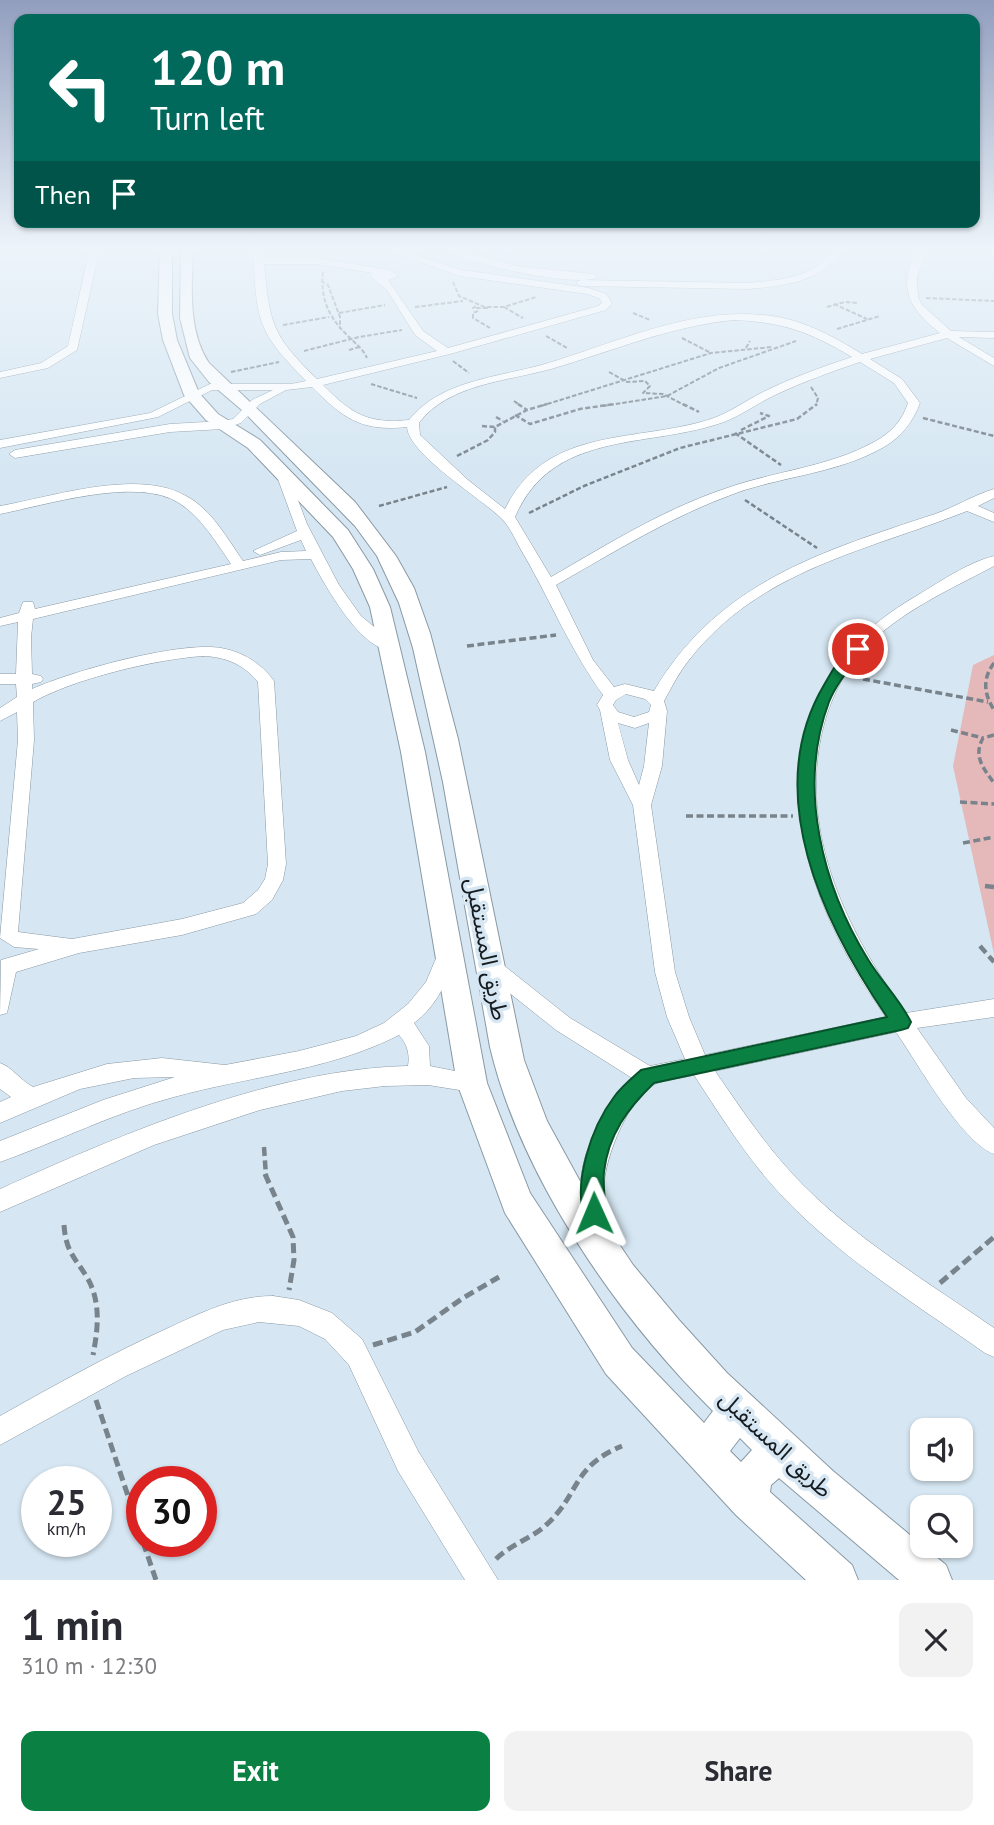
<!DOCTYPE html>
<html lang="en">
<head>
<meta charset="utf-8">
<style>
  body { margin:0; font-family:"PT Sans","Noto Sans Arabic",sans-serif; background:#f2f2f3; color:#2b2b33; height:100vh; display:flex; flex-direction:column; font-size:26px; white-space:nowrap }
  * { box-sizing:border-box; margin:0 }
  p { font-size:23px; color:#7c7c81 }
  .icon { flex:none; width:38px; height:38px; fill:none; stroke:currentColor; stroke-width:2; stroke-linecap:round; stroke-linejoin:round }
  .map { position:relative; height:1580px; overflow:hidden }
  .side { display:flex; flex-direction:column; background:#fff; flex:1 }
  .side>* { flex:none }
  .top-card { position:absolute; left:14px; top:14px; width:966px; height:214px; border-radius:14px; box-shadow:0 2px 5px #0004; background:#00695c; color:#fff; overflow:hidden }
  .controls { position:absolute; left:910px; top:1418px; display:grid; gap:14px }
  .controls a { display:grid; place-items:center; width:63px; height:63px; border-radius:14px; background:#fff; box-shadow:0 2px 5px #0004; font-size:35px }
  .speed { position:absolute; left:21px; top:1466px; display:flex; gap:14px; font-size:35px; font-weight:700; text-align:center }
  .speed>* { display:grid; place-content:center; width:91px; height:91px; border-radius:50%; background:#fff; box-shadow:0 2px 5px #0004; line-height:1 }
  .speed small { font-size:18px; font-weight:400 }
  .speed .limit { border:10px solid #d22; background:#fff; color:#111 }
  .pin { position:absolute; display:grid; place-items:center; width:60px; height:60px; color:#fff; margin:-30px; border:4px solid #fff; border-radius:50%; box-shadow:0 2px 7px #0007 }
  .me { position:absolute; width:77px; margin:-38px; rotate:359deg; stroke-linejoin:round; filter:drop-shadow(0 0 5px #0008) }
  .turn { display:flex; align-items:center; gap:24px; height:147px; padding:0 21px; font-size:32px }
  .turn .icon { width:91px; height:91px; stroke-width:2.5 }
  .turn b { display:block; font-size:49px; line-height:60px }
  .then { display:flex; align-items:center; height:66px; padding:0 21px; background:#0003; gap:14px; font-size:26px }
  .round { display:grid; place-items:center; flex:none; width:74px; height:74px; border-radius:14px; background:#f2f2f3 }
  .summary { display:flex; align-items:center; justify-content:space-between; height:119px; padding:0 21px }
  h1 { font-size:42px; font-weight:700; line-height:52px }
  .cta { display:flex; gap:14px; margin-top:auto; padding:14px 21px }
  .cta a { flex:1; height:80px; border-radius:14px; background:#0b8043; color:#fff; font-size:28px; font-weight:700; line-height:80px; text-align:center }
  .cta a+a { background:#f2f2f3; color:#2b2b33 }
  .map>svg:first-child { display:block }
  .green { fill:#e5b9ba }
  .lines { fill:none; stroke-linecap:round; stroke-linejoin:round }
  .street-casing { stroke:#8999a4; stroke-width:1 }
  .secondary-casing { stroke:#8999a4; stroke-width:2 }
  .path-far4 { stroke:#78838c; stroke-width:2; stroke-dasharray:4.5 2; stroke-linecap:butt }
  .path-far3 { stroke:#78838c; stroke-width:2.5; stroke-dasharray:5 2.5; stroke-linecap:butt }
  .path-far2 { stroke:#78838c; stroke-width:3.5; stroke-dasharray:7 3.5; stroke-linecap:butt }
  .path-far1 { stroke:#78838c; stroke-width:4.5; stroke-dasharray:9 4.5; stroke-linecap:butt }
  .path { stroke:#78838c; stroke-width:5; stroke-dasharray:10 5; stroke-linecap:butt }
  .street { fill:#fff; fill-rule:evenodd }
  .secondary { fill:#fff; fill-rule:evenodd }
  .route { fill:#0b8043; stroke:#07532c; stroke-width:2 }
  .labels { text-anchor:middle; stroke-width:7; stroke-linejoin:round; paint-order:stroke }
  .street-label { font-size:23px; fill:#151b1f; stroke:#d6e7f3 }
</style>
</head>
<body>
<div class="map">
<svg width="994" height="1580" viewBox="0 0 994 1580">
  <rect width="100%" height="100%" fill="#d6e7f3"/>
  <path class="green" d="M994 655V954L953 766 973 665Z"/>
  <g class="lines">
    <defs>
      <g id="street">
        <path d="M90 248H100L77 350 48 368 0 378V372L41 363 68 346Z"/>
        <path d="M252 248H262L263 258H317L390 270 398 276 388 280 423 331 448 348 598 306 602 303 599 298 587 294 460 276 379 248H392L462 270 589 288 606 294 612 303 606 310 450 354 323 385C352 414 367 424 409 420 440 380 500 377 545 364 616 343 687 308 763 315 800 318 831 335 862 354L940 333C907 307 898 288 917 248H927L917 278 918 297 922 305 951 331 994 332V338L959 337 994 358V366L947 338 870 359 902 379 920 403C913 422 901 437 884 447 839 473 784 476 736 493 672 516 614 552 556 585L593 660 614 687 625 684 654 691C718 582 823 551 935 514 955 507 974 495 994 489V498L978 506 994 513V522L967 511C867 551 760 569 689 660 679 672 672 687 664 701L667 711 662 766 651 805 675 972 689 1017 705 1055 886 1017C785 877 743 695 918 595 941 581 969 562 994 556V566C949 590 901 611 865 648 847 667 834 692 826 717 794 823 844 928 906 1013L994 999V1017L917 1028 966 1098 994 1128V1154C961 1142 917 1062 896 1032L715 1071C742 1110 769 1151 803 1185 859 1241 929 1283 994 1328V1357L985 1353C917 1305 844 1260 786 1200 750 1163 722 1118 694 1075 682 1078 668 1079 657 1083 630 1094 605 1157 604 1185 604 1202 613 1223 607 1238L598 1242 589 1238C565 1181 593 1119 632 1078L556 1030 483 972 480 966 483 960 490 958 497 960 570 1018 650 1066 685 1059 667 1017 655 972 633 805 610 760 600 710 597 705 603 695C571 651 551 602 524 555 517 544 511 528 502 519 481 498 409 455 407 427 361 432 343 418 312 387L286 390 260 404 241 423 223 429 170 432 15 458 9 454 15 450 170 424 222 421 233 419 252 400 273 390H212L158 417 0 448V440L150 413 210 384H291L306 381C291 365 274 349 265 330 253 305 256 274 252 248ZM264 264H317L373 273 370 276 387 290 415 335 437 351 317 379C272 335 270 325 264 264ZM734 320C783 322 810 332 852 357 822 367 791 378 763 392 745 401 729 413 711 419 637 443 546 425 505 509L468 480 420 435 419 423C448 384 508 381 551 369 613 351 670 326 734 320ZM860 362 894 383 908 403C902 421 891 433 874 442 829 467 775 471 727 488 664 509 608 544 551 577L515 517C552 431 644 448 718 424 738 418 756 404 775 395 802 382 831 372 860 362ZM626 694 645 699 651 705 649 712 634 717 618 712 613 705 616 700ZM618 723 635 728 649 723 644 766 639 785 628 760Z"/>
        <path d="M440 248H453L517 266 593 274 598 277C579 289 459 262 440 248Z"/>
        <path d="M835 248H845C822 282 786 286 748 289L581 286 576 283 581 280 748 283C781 280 815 278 835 248Z"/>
        <path d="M281 467 287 471 307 524 339 585 361 616 394 643 397 646 394 649C364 657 323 582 311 559L281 560 33 619 31 637 32 674 41 676 43 679 41 682 32 684V689C72 671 179 641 221 648 243 652 261 663 274 681L286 864 283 880 272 900 256 914 182 935 79 953 16 972 7 1013 0 1015 1 960 39 949 14 947 0 938 18 740 17 712 0 721V708L17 697 16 684H0V674H16L18 622 0 626V618L19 613 23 602H33L35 609 231 564C216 542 201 517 179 503 138 476 46 505 0 514V506C52 497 138 468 186 496 211 509 227 538 243 561L281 552 306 551 301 540 260 555 253 551 297 531 275 471ZM203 656C226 657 243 664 258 682L268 864 265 879 258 890 243 903 182 919 72 939 18 932 34 740 33 702C73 679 156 659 203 656Z"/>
        <path d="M447 947 454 949 457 955C447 981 437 1006 414 1023L429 1046 430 1066 480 1076 483 1083 480 1090 472 1092 428 1085 385 1086 342 1091 260 1110 154 1145 0 1212V1189C122 1134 273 1069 408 1066 410 1053 407 1044 399 1035 329 1071 249 1076 174 1097 113 1113 59 1141 0 1162V1141L103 1100 175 1077 134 1078 80 1089 0 1123V1102L11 1097 0 1089V1063C12 1067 20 1080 33 1087L107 1064 162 1058 225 1065 299 1051 356 1036 384 1023 408 1004 426 982 440 949Z"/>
        <path d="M273 1296 299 1300 332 1313 362 1339 418 1451 498 1580H465L398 1471 349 1365 325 1339 299 1326 259 1322 223 1330 126 1376 0 1445V1416C55 1385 109 1355 166 1329 201 1313 234 1296 273 1296Z"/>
      </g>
      <path id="secondary" d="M160 248H172V314L177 340 199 393 218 414 260 440 348 530 373 569 390 607 425 752 487 1083 530 1193 632 1348 704 1423 713 1411C618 1317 521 1178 490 1047L443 782 413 648 399 603 377 556 355 526 243 411 209 382 190 358 180 318 181 248H193C192 285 187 330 209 363L355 502 396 556 414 588 430 633 458 739 524 1060 547 1121 593 1205 633 1265 679 1320 727 1373 833 1471 946 1565 952 1580H899L779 1478 771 1485 770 1492 852 1565 858 1580H806L736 1515 606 1374 505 1213 457 1083 401 752 370 607 353 569 333 537 248 448 206 420 184 395 163 340 158 314ZM740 1438 752 1450 741 1462 730 1451Z"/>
    </defs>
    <use href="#street" class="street-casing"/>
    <use href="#secondary" class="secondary-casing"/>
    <g class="path-far4">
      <path d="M323 272C320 299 329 318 349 337 356 344 363 349 367 358"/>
      <path d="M321 281 328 285 340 317V329"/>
      <path d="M453 282 459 296 487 308H473L478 305"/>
      <path d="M926 298 994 301"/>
      <path d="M834 304 867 319"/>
      <path d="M415 307 463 301"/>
      <path d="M487 307H504L536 297"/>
      <path d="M504 307 523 318"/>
      <path d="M827 307 845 302 857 303"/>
      <path d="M478 311 473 313V318L490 328"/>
      <path d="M339 313 385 305"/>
      <path d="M633 313 650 320"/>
      <path d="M283 325 329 317"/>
      <path d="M837 329 880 316"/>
      <path d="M546 336 567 348"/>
      <path d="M682 338 709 352"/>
      <path d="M746 348 750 341"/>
      <path d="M349 350 359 347"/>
      <path d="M304 351 359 337 402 330"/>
      <path d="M453 361 469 373"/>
      <path d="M231 372 279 362"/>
      <path d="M609 372 627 382 645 381 650 386 643 393 663 394 686 406"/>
      <path d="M371 384 417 398"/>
      <path d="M811 387 818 398 816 406"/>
      <path d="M514 401 521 406"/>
      <path d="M541 406 711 353 772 347"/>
      <path d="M603 406 667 396 719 368 796 341"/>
    </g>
    <g class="path-far3">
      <path d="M518 404 527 410"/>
      <path d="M683 404 699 412"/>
      <path d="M515 415 530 424 580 409 614 404"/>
      <path d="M496 417 503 421"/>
      <path d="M923 418 994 436"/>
      <path d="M482 426 495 427"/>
      <path d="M741 430 769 416 760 413"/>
      <path d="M735 433 781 465"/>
      <path d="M457 456 488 440 495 432V427L527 410 547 404"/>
      <path d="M745 500 817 548"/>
      <path d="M379 506 447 487"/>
      <path d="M529 513 584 486 680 448 797 419 817 404"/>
    </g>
    <g class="path-far2">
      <path d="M467 646 556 635"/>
      <path d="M994 663C982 679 984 694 994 710"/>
      <path d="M863 679 988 702"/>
      <path d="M951 730 983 738"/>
      <path d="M994 735 983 738C973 756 983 768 994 783"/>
      <path d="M960 802 994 804"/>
      <path d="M686 816H793"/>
      <path d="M963 843 994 837"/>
    </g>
    <g class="path-far1">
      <path d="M985 886 994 887"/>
      <path d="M980 946 994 962"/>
      <path d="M264 1147 266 1176"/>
    </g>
    <g class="path">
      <path d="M265 1174 293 1237 294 1260 289 1290"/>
      <path d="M64 1225C66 1253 75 1257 88 1279 101 1303 98 1329 93 1355"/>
      <path d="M940 1283 994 1237"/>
      <path d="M373 1345 415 1332 463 1298 499 1277"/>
      <path d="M96 1400 142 1538"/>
      <path d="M143 1542 156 1580"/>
      <path d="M496 1559C510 1545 530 1539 545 1526 580 1495 571 1467 622 1446"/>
    </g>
    <use href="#street" class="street"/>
    <use href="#secondary" class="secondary"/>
  </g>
  <linearGradient id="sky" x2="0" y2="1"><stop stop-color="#919ebe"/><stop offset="0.53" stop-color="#edf4fa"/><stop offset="1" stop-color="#edf4fa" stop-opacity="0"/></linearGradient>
  <rect width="994" height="469" fill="url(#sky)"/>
  <path class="route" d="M858 645 864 649C852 666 837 682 829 702 797 787 822 886 869 961 882 982 900 1000 911 1022L908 1028 901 1030 654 1083C628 1108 608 1135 604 1172 602 1188 608 1205 602 1221L594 1224 586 1221C571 1185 592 1126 614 1097 621 1087 632 1078 641 1070L887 1017C824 925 760 793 824 685 832 672 842 650 858 645Z"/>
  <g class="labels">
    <g class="street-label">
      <text transform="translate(487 949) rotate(79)" y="8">طريق المستقبل</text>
      <text transform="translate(776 1444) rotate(43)" y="8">طريق المستقبل</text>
    </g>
  </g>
</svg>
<div class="controls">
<a><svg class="icon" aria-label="sound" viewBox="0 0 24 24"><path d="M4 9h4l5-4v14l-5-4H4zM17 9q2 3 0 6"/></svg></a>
<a><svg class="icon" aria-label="search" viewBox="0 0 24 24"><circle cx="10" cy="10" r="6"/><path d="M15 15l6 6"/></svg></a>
</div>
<div class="speed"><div>25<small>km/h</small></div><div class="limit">30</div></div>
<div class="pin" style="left:858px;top:649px;background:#d93025"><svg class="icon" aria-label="arrive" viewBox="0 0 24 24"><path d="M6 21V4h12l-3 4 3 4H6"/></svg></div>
<svg class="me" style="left:594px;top:1213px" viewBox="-20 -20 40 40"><path d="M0-17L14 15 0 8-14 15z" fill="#0b8043" stroke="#fff" stroke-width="4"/></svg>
<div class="top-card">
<div class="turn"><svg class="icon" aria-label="left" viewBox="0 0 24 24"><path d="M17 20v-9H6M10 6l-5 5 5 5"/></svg><div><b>120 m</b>Turn left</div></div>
<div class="then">Then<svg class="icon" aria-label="arrive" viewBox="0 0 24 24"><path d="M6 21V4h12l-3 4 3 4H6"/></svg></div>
</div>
</div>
<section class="side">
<div class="summary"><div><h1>1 min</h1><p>310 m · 12:30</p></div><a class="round"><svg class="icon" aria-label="close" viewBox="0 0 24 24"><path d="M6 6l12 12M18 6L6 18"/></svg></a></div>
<div class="cta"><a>Exit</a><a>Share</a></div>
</section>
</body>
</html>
